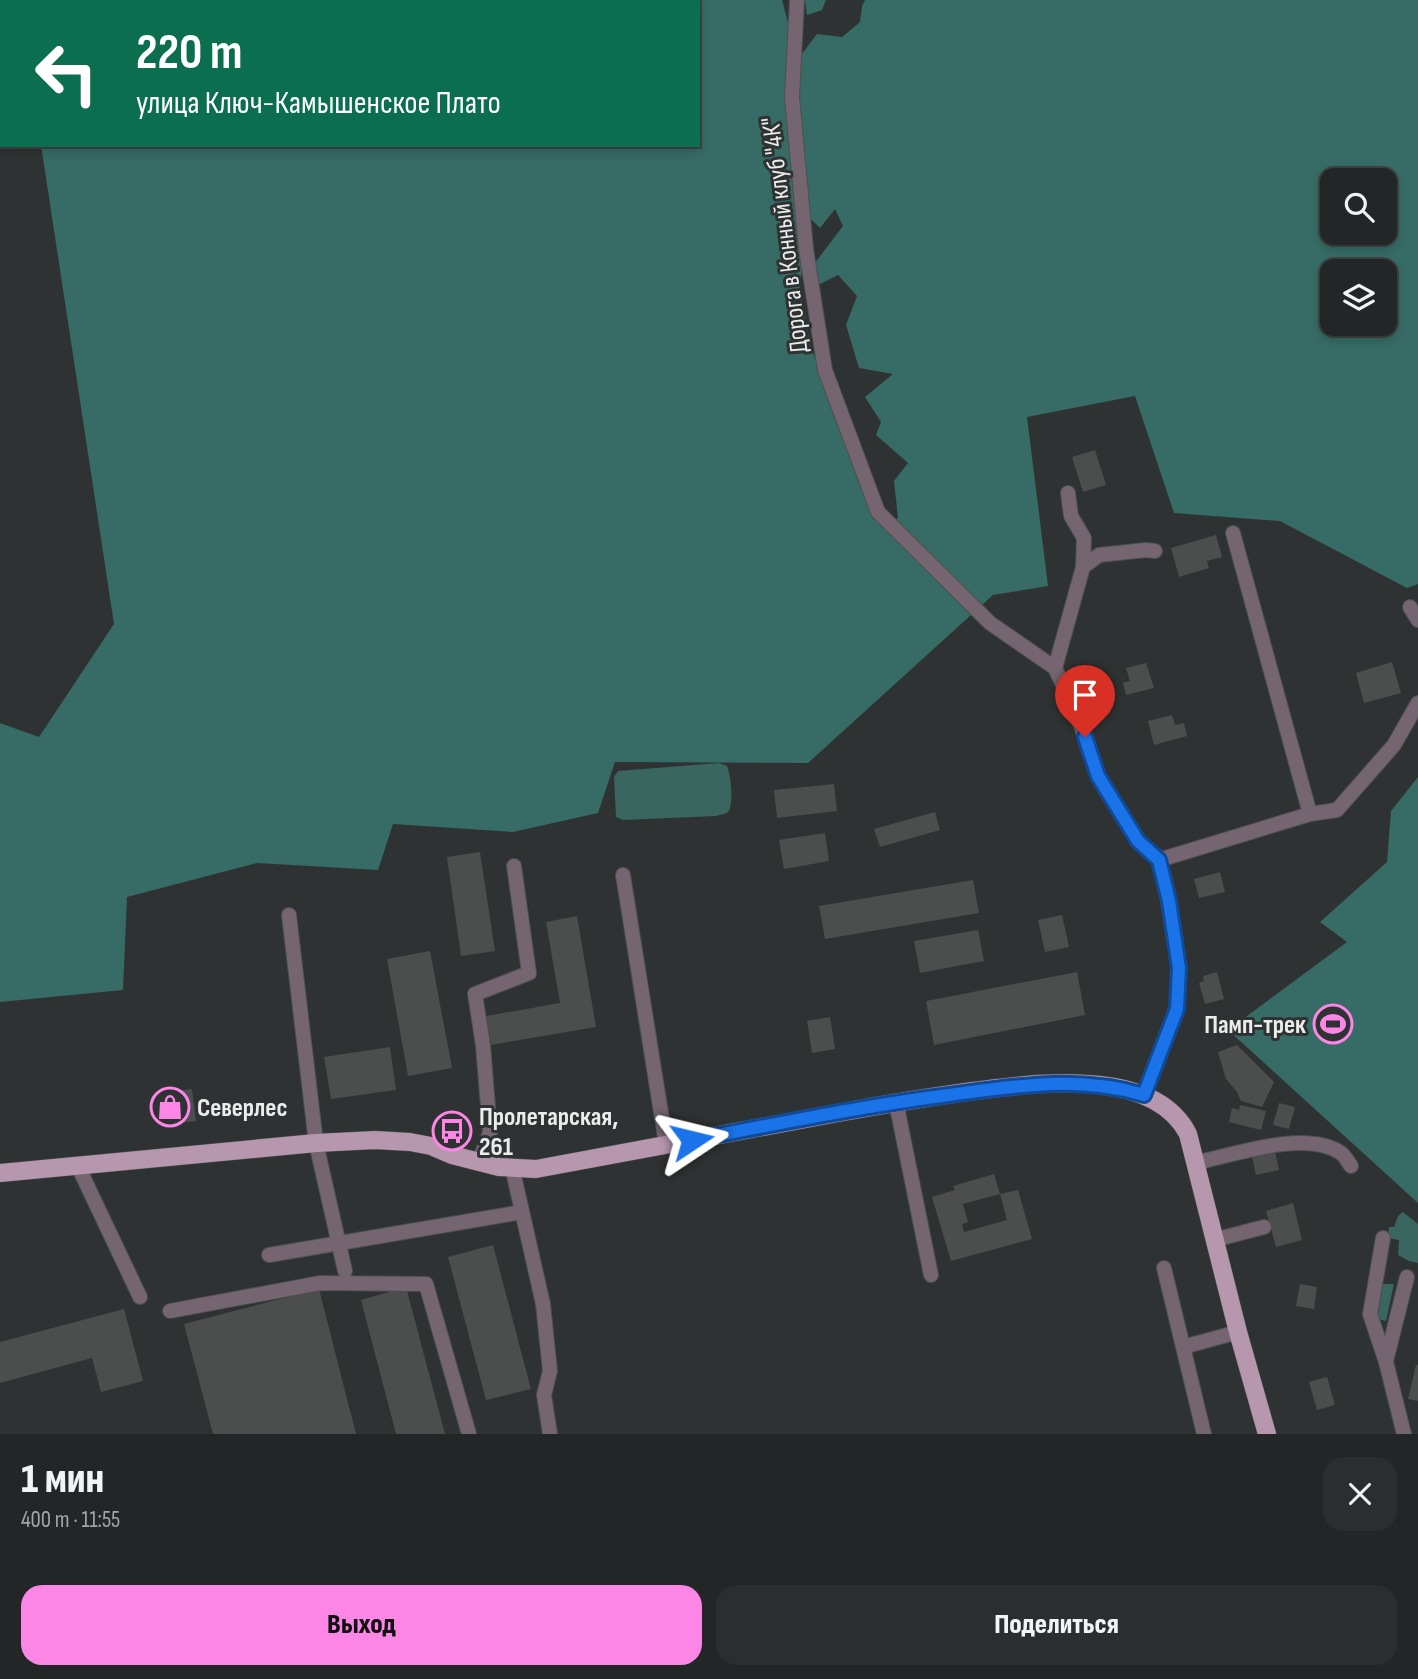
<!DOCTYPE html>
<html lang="ru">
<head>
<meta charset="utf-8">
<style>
  body { margin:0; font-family:"Sofia Sans Condensed",sans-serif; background:#2b2e2e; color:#f1f3f6; height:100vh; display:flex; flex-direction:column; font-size:26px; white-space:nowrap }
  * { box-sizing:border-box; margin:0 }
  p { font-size:23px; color:#a3a5a7 }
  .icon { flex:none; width:38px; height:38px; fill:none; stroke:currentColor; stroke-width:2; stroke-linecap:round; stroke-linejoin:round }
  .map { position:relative; height:1434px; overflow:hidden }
  .details { display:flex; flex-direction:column; background:#232626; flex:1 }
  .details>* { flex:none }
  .top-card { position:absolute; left:0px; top:0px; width:700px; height:147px; box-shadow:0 4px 10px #0003,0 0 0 2px #404343; background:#0b6e4f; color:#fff; overflow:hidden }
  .tools { position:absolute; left:1320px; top:168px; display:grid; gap:14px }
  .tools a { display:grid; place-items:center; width:77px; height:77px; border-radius:14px; background:#232626; box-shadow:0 4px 10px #0003,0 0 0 2px #404343; font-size:35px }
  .pin { position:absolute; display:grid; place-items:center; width:60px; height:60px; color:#fff; margin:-72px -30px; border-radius:50% 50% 50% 0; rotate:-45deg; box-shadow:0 0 7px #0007 }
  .pin .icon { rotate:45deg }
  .me { position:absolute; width:77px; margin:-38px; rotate:80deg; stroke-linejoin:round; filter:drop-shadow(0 0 5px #0008) }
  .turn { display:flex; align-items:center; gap:24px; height:147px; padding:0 21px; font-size:32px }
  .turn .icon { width:91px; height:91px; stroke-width:2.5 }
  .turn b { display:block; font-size:49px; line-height:60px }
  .round { display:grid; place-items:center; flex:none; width:74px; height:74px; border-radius:21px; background:#2b2e2e }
  .headline { display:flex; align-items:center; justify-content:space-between; height:119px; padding:0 21px }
  h1 { font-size:42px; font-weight:800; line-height:52px }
  .cta { display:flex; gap:14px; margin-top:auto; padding:14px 21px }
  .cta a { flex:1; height:80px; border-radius:21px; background:#fb86e5; color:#111; font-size:28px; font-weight:800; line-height:80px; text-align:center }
  .cta a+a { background:#2b2e2e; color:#f1f3f6 }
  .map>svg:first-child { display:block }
  .green { fill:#3a6660 }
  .forest { fill:#376b65; fill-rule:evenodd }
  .building { fill:#4b4e4d; fill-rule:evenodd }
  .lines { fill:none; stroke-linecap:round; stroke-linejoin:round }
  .minor-casing { stroke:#4d5050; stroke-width:16 }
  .major-casing { stroke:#4d5050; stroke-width:19 }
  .minor { stroke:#746570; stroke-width:14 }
  .major { stroke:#b697ae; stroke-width:18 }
  .route-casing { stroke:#114b97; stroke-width:18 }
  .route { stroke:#1a73e8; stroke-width:12 }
  .labels { text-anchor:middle; stroke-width:6; stroke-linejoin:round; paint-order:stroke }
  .street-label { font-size:26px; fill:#ebedec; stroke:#2f3232 }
  .poi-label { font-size:26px; font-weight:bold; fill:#ebedec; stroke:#2f3232; text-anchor:start }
</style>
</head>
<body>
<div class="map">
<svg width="1418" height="1434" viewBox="0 0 1418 1434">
  <rect width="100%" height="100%" fill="#2f3232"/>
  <g class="green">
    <path d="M719 763 727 766C731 774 734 806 728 812 726 814 719 815 716 816L623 820 616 817 614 777 618 771Z"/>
    <path d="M1403 1212 1418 1224V1263L1409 1261 1398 1255 1399 1240 1388 1238 1389 1227H1394L1398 1216Z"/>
    <path d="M1383 1284H1394L1386 1321 1377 1319Z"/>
  </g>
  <g class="forest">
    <rect x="19" y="0" width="271" height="2"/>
    <path d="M433 0H782L798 59 817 34 842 37 860 22 862 6 865 0H1418V584L1407 588 1280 521 1174 513 1135 396 1027 417 1048 586 993 595 808 763 615 762 598 813 513 832 393 824 378 870 257 863 127 897 123 990 0 1002V723L39 737 114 624 41 145H698V2H433ZM1332 180H1384V233H1332ZM835 209 843 226 805 276 816 286 838 275 857 296 846 325 859 368 893 374 865 397 881 422 876 435 908 463 894 481 898 518 882 526 810 345 800 286 808 216 820 228ZM1332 271H1384V324H1332Z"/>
    <path d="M805 0H826L822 10 807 15Z"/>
    <path d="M1418 777V1203L1228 1030 1347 942 1320 922 1387 862 1391 811Z"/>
  </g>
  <g class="building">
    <path d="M1095 450 1106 485 1083 492 1072 457Z"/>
    <path d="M1216 535 1222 557 1207 561 1209 568 1179 577 1171 548Z"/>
    <path d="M1392 662 1401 693 1364 703 1356 673Z"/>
    <path d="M1146 663 1154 688 1126 695 1123 683 1130 681 1126 668Z"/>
    <path d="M1172 715 1175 725 1184 723 1187 736 1154 745 1148 721Z"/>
    <path d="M834 784 837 811 777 818 774 790Z"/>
    <path d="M935 812 940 830 880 847 874 829Z"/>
    <path d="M825 833 829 861 784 869 779 840Z"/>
    <path d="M480 852 495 951 461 956 447 857Z"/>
    <path d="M1220 872 1225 892 1199 898 1194 879Z"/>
    <path d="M973 880 979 913 825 939 819 906Z"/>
    <path d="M1062 915 1069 947 1045 952 1038 920Z"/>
    <path d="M577 916 596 1027 491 1045 486 1016 560 1003 546 922Z"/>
    <path d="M978 930 984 961 920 973 914 941Z"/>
    <path d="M430 951 452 1068 408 1076 387 959Z"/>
    <path d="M1077 972 1085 1015 934 1045 926 1001Z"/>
    <path d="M1217 972 1224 999 1205 1004 1199 983 1204 981 1203 976Z"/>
    <path d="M830 1017 835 1049 812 1053 807 1021Z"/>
    <path d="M1237 1045 1274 1082 1262 1107 1241 1101 1237 1092 1226 1079 1218 1052Z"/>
    <path d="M390 1047 396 1090 331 1099 324 1057Z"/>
    <path d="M192 1089 196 1121 161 1125 158 1093Z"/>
    <path d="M1279 1103 1295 1107 1289 1129 1273 1125Z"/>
    <path d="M1240 1105 1266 1111 1261 1130 1229 1122 1232 1108 1239 1110Z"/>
    <path d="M1275 1151 1279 1170 1256 1175 1252 1157Z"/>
    <path d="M994 1174 1000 1194 1018 1190 1032 1239 951 1261 932 1197 955 1190 953 1186ZM1000 1194 1007 1220 964 1232 962 1224 968 1222 963 1204Z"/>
    <path d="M1293 1203 1302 1240 1276 1247 1266 1211Z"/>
    <path d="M493 1245 531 1389 486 1400 448 1257Z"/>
    <path d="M1300 1284 1317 1287 1314 1309 1296 1306Z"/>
    <path d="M406 1287 445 1434H396L361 1300Z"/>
    <path d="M319 1289 356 1434H213L184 1324Z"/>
    <path d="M124 1309 143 1381 101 1392 92 1358 0 1383V1342Z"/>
    <path d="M1416 1365H1418V1401L1408 1399Z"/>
    <path d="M1327 1377 1335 1405 1317 1410 1309 1382Z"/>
  </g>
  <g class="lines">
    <defs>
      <g id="minor">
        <path d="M797 0 792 97 806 249 825 370 878 512 990 623 1055 668 1078 717 1098 776 1138 841 1159 860 1169 901 1179 968 1177 1009 1144 1095"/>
        <path d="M1068 493 1071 516 1084 538 1083 567"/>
        <path d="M1410 607 1418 620"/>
        <path d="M1055 668 1083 567 1099 555 1146 550 1155 551"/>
        <path d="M1310 814 1337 810 1394 745 1418 703"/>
        <path d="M1159 860 1310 814 1233 533"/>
        <path d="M623 875 666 1144"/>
        <path d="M289 915 316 1143 345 1271"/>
        <path d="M896 1102 931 1275"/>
        <path d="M479 1162 490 1132 483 1045 475 994 529 973 514 866"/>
        <path d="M1195 1163C1234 1155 1305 1129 1341 1153 1345 1156 1348 1162 1351 1166"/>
        <path d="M77 1164 140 1297"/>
        <path d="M512 1167 543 1304 550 1371 544 1395 550 1434"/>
        <path d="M1383 1238 1370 1314 1386 1362 1404 1434"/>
        <path d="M1214 1240 1264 1227"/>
        <path d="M269 1255 522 1212"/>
        <path d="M1164 1268 1204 1434"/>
        <path d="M170 1311 320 1283 426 1284 469 1434"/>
        <path d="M1183 1347 1238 1332"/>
        <path d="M1386 1361 1407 1277"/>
      </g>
      <path id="major" d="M0 1173 316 1143 375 1140 410 1142 431 1146 452 1155 499 1167 536 1169C638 1150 740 1131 843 1112 886 1104 930 1097 973 1091 1016 1086 1057 1080 1100 1085 1136 1089 1171 1101 1188 1134L1238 1332 1267 1434"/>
    </defs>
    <use href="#minor" class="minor-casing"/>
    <use href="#major" class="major-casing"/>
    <use href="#minor" class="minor"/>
    <use href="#major" class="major"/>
  </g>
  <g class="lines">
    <defs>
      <path id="route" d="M692 1140C777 1124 863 1106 949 1095 1015 1086 1079 1075 1144 1095L1177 1009 1179 968 1169 901 1159 860 1138 841 1098 776 1085 737"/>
    </defs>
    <use href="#route" class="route-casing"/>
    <use href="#route" class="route"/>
  </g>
  <defs>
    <symbol id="stadium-ring" viewBox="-11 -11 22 22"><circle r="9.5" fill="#2f3232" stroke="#fb86e5" stroke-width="1.5"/><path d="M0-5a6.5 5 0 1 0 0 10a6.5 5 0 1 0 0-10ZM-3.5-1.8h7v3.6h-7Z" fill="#fb86e5"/></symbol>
    <symbol id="shop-ring" viewBox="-11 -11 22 22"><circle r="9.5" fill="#2f3232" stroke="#fb86e5" stroke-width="1.5"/><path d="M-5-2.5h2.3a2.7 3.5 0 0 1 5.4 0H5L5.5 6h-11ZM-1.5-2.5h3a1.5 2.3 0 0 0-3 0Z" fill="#fb86e5"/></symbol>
    <symbol id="bus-ring" viewBox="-11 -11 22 22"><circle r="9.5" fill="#2f3232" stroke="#fb86e5" stroke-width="1.5"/><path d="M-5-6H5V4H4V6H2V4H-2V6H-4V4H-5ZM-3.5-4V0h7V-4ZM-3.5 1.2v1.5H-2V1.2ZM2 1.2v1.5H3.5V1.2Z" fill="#fb86e5"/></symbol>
  </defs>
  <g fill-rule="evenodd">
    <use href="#stadium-ring" x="1311" y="1002" width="44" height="44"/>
    <use href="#shop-ring" x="148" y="1085" width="44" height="44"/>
    <use href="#bus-ring" x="430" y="1109" width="44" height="44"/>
  </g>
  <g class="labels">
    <g class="street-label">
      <text transform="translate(784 235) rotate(-97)" y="9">Дорога в Конный клуб "4К"</text>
    </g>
    <g class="poi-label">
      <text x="1306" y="1033" text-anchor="end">Памп-трек</text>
      <text x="197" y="1116">Северлес</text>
      <text x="479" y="1125">Пролетарская,<tspan x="479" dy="30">261</tspan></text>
    </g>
  </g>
</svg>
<div class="tools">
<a><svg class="icon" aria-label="search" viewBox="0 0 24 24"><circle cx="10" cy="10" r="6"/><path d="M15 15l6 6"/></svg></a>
<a><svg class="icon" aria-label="layers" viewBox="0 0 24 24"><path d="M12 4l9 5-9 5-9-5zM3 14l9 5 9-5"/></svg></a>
</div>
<div class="pin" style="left:1085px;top:737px;background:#d93025"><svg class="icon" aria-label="arrive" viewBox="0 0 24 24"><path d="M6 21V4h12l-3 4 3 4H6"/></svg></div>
<svg class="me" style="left:692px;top:1140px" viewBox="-20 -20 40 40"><path d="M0-17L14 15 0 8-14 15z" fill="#1a73e8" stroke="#fff" stroke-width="4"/></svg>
<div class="top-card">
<div class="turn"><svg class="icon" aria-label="left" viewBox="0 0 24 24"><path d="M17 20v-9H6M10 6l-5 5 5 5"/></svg><div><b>220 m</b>улица Ключ-Камышенское Плато</div></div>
</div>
</div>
<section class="details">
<div class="headline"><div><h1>1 мин</h1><p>400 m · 11:55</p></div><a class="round"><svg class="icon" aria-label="close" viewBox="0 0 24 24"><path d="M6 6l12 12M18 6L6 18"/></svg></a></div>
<div class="cta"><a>Выход</a><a>Поделиться</a></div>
</section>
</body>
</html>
